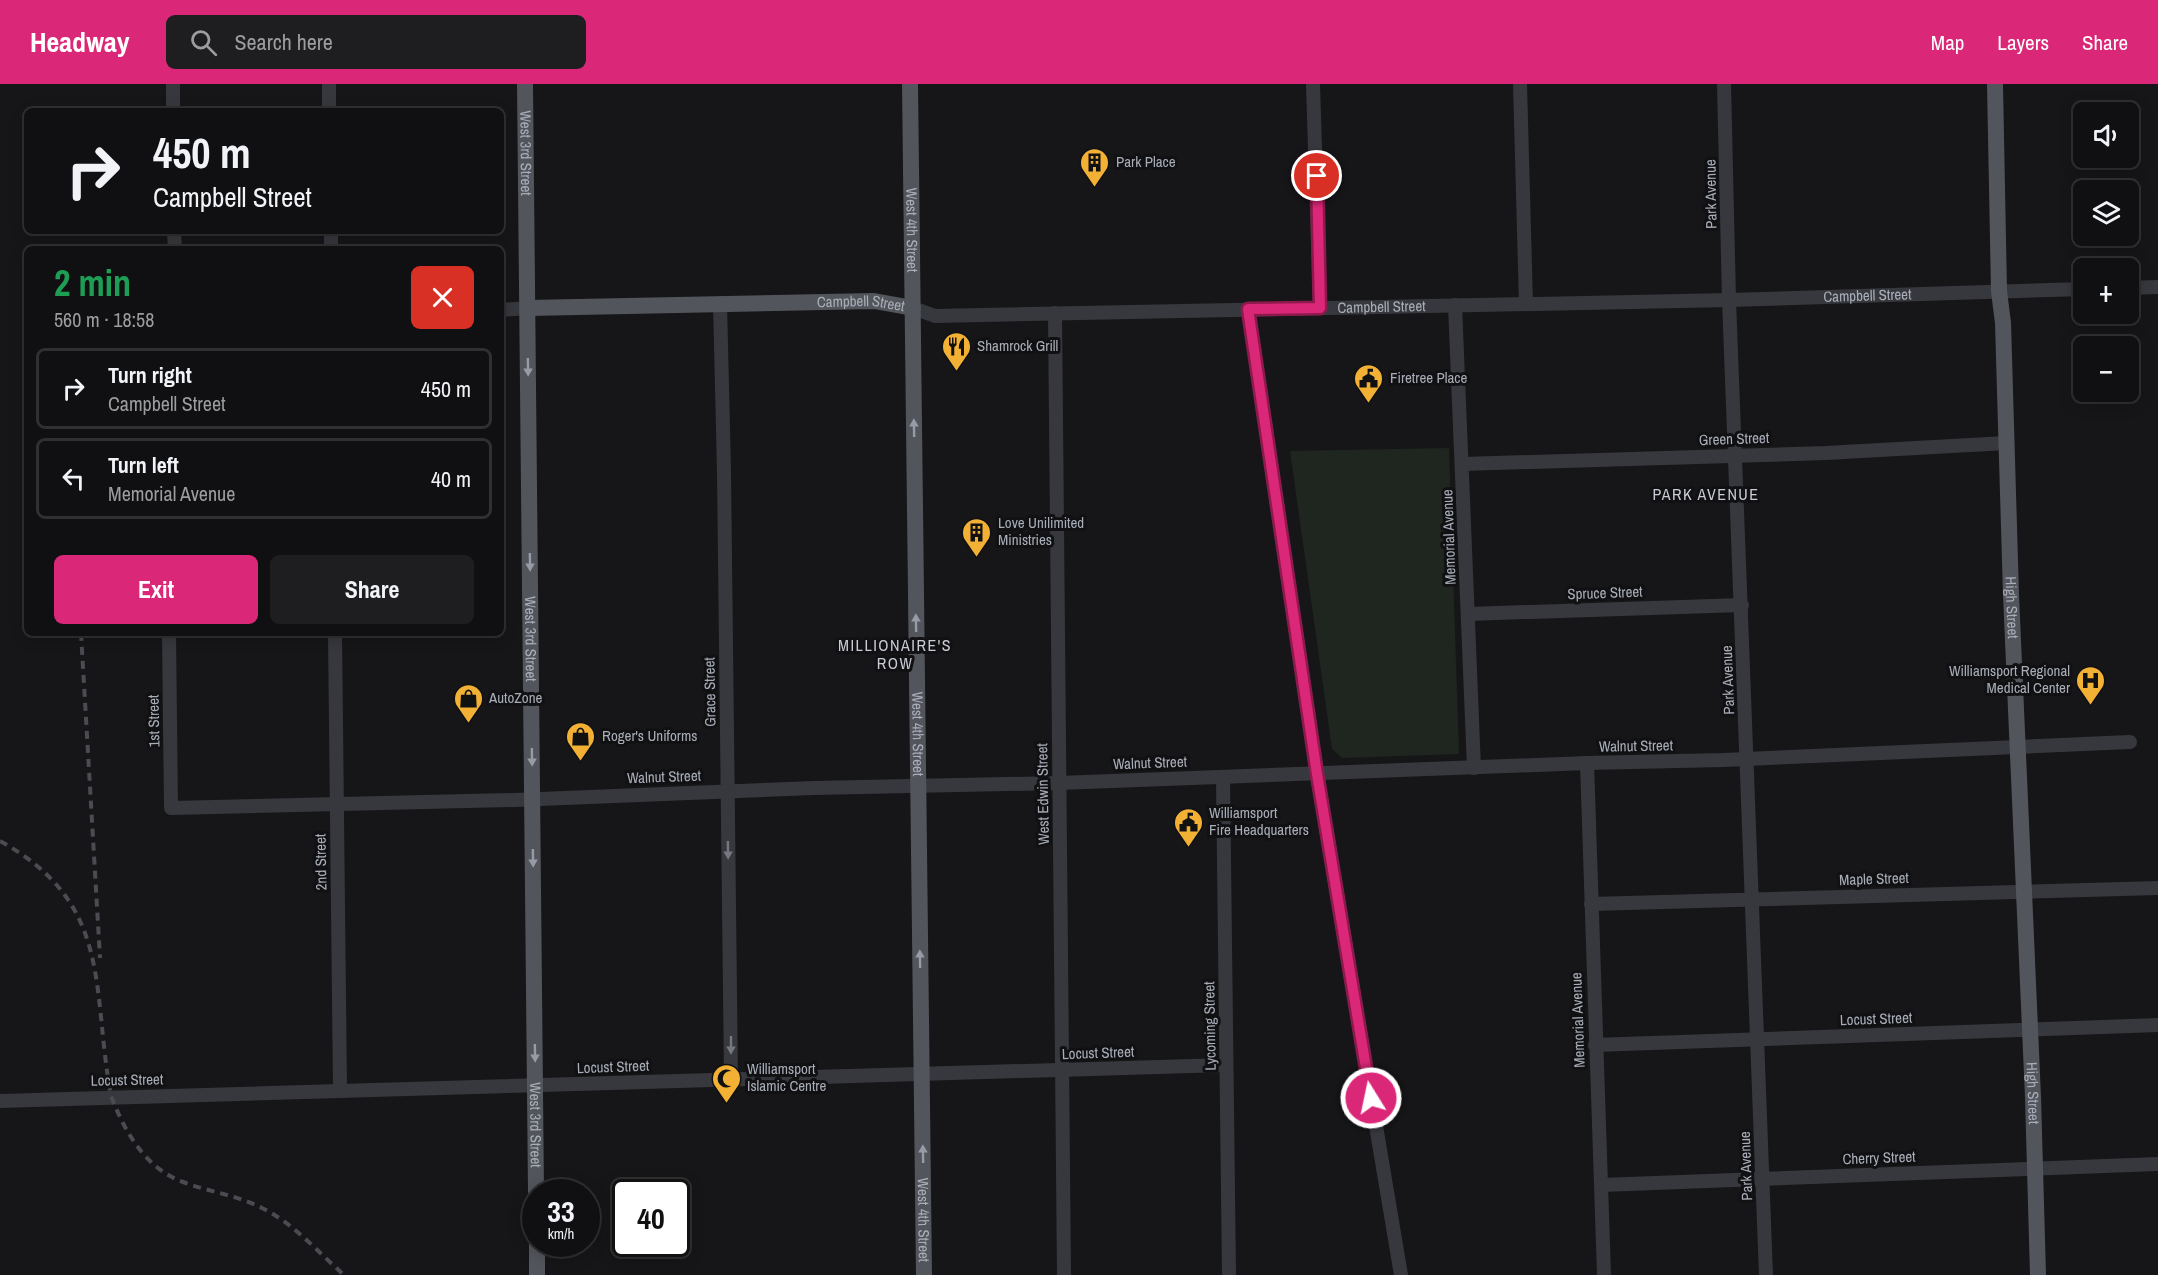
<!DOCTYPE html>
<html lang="en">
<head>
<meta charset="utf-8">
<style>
  body { margin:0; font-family:"Archivo Narrow",sans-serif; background:#1e1e20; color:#f1f3f6; height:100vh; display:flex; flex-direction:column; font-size:22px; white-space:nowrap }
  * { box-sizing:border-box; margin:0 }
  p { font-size:20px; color:#9c9d9f }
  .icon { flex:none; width:33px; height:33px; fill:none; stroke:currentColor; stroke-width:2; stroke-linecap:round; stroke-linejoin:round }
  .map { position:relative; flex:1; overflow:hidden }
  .sheet { position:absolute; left:24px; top:162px; width:480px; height:390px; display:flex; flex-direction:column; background:#101012; border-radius:9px; box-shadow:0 3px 15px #0003,0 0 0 2px #303032 }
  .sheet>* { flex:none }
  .hud { position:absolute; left:24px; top:24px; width:480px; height:126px; border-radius:9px; box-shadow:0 3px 15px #0003,0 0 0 2px #303032; background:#101012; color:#f1f3f6; overflow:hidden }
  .controls { position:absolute; left:2073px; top:18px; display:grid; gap:12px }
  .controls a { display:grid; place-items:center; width:66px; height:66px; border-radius:9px; background:#101012; box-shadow:0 3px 15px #0003,0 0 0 2px #303032; font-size:30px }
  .speed { position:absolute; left:522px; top:1095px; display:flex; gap:12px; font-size:30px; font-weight:700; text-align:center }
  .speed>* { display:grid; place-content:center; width:78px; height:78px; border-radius:50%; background:#101012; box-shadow:0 3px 15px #0003,0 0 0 2px #303032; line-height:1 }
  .speed small { font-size:15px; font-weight:400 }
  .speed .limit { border:3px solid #111; border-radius:9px; background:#fff; color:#111 }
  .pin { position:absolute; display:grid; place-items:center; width:51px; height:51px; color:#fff; margin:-26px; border:3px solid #fff; border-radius:50%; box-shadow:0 2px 6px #0007 }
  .me { position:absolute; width:66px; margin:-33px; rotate:350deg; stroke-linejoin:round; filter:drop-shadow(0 0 4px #0008) }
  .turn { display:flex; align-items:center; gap:21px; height:126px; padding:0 30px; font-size:27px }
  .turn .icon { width:78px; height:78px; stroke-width:2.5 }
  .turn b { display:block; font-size:42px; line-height:51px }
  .round { display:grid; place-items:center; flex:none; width:63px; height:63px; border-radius:9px; background:#1e1e20 }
  .overview { display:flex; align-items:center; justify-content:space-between; height:102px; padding:0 30px }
  h1 { font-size:36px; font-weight:700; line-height:45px; color:#1e9e55 }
  .button { display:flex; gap:12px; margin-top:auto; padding:12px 30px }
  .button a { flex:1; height:69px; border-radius:9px; background:#db2777; color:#fff; font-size:24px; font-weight:700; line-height:69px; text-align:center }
  .button a+a { background:#1e1e20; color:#f1f3f6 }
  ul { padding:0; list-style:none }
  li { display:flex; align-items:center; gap:18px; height:81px; margin:0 12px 9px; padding:0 18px; border:3px solid #303032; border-radius:9px }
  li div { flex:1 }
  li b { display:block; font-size:22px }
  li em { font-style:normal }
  header { display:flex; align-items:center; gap:36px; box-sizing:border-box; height:84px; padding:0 30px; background:#db2777; color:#fff }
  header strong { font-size:28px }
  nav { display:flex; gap:33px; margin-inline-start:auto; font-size:21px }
  .search { width:420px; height:54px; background:#1e1e20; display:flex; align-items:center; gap:15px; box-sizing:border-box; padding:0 21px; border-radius:9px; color:#9c9d9f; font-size:22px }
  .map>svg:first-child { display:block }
  .green { fill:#1e261f }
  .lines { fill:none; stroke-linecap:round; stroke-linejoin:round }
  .minor { stroke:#37383d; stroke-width:14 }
  .major { stroke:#53555c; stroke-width:16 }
  .rail { stroke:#4a4c52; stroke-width:4; stroke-dasharray:8 6; stroke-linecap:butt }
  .oneway { fill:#979ba6 }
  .oneway2 { fill:#757881 }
  .route-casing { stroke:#8e194d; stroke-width:15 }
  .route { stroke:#db2777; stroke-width:10 }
  .labels { text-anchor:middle; stroke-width:6; stroke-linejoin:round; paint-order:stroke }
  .street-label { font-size:15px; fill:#a8adb8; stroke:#111113 }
  .poi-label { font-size:15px; fill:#a8adb8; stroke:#111113; text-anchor:start }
  .neighbourhood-label { font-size:16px; letter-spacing:1.5px; fill:#c9ccd4; stroke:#111113 }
</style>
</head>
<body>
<header>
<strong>Headway</strong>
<div class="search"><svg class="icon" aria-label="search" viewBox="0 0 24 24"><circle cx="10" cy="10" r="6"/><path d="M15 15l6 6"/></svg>Search here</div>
<nav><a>Map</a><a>Layers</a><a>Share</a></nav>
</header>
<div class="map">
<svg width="2158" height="1191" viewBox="0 0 2158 1191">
  <rect width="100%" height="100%" fill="#161618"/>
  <path class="green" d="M1449 364 1459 670 1342 674 1332 665 1290 367Z"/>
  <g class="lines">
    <g class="minor">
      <path d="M173 0V27"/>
      <path d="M329 0V27"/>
      <path d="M1313 0 1320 224"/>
      <path d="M1520 0 1526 220"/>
      <path d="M1724 0 1729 216 1766 1191"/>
      <path d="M174 147 175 165"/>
      <path d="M331 147V165"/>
      <path d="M2128 204 2158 203"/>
      <path d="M720 219 724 387 731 996"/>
      <path d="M1455 221 1474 684"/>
      <path id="s1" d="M913 224 935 232 1729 216 2084 205"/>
      <path d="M1248 225 1317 690 1401 1191"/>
      <path d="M501 226 528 224"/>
      <path d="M1055 229 1064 1191"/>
      <path d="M1463 380 1826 369 2006 359"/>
      <path d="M1468 530 1742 521"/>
      <path d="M169 549 171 724 515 716 814 704 1059 699 1587 679 1723 676 2130 658"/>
      <path d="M335 549 340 1006"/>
      <path d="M1587 679 1604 1191"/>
      <path d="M1223 693 1229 1191"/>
      <path d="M1591 820 2158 804"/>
      <path d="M1595 961 2158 941"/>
      <path d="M0 1017 1226 981"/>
      <path d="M1602 1101 2158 1080"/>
    </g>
    <g class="major">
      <path id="s2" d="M525 0 536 1108"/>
      <path id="s3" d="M910 0 924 1191"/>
      <path id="s4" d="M1995 0 1999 207 2003 239 2011 511 2033 1013 2038 1191"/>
      <path id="s5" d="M528 224 874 217 913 224"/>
      <path d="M537 1160V1191"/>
    </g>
    <g class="rail">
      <path d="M81 549 100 874"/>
      <path d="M0 757C114 820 91 904 111 1012 125 1048 145 1084 183 1098 209 1108 237 1111 262 1124 293 1139 318 1168 344 1191"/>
    </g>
  </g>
  <defs><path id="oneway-solid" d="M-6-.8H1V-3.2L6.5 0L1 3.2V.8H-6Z" transform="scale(1.5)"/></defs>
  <g class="oneway">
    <use href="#oneway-solid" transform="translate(528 283) rotate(89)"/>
    <use href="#oneway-solid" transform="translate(914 344) rotate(-91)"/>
    <use href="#oneway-solid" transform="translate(530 478) rotate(89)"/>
    <use href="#oneway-solid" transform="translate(916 539) rotate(-91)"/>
    <use href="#oneway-solid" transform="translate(532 673) rotate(89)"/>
    <use href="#oneway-solid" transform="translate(533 774) rotate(89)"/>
    <use href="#oneway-solid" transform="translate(920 875) rotate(-91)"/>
    <use href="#oneway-solid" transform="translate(535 969) rotate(89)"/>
    <use href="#oneway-solid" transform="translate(923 1070) rotate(-91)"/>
  </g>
  <g class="oneway2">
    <use href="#oneway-solid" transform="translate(728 766) rotate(89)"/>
    <use href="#oneway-solid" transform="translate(731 961) rotate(90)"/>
  </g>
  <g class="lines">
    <defs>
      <path id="route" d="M1317 92 1320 224 1248 225 1317 690 1371 1014"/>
    </defs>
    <use href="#route" class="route-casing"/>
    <use href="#route" class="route"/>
  </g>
  <defs>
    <symbol id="building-pin" viewBox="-11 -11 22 30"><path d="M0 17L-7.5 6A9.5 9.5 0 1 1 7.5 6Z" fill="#f2b134" stroke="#111113"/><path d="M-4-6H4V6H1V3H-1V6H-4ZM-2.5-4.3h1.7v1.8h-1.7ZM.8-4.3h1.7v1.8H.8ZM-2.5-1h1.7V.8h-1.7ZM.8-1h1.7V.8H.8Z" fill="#111"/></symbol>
    <symbol id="restaurant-pin" viewBox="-11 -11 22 30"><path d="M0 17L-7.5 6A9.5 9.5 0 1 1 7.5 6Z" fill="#f2b134" stroke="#111113"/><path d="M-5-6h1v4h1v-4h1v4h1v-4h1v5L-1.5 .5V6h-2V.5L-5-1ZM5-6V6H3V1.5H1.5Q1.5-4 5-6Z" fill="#111"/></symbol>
    <symbol id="civic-pin" viewBox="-11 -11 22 30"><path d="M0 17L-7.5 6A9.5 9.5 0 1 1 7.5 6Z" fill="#f2b134" stroke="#111113"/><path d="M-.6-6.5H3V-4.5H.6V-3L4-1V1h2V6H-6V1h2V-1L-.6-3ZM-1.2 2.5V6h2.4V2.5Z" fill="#111"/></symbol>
    <symbol id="hospital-pin" viewBox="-11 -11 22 30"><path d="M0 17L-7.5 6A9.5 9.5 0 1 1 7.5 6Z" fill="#f2b134" stroke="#111113"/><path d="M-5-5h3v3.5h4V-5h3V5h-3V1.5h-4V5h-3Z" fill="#111"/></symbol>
    <symbol id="shop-pin" viewBox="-11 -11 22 30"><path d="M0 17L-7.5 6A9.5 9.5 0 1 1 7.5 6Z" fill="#f2b134" stroke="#111113"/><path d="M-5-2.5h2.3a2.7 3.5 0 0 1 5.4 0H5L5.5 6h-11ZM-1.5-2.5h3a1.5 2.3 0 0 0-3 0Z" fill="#111"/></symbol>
    <symbol id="mosque-pin" viewBox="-11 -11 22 30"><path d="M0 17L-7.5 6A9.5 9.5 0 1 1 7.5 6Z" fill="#f2b134" stroke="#111113"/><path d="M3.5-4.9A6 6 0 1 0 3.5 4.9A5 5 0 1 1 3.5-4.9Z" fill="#111"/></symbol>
  </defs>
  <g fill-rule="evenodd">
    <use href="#building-pin" x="1078" y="62" width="33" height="45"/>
    <use href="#restaurant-pin" x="940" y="246" width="33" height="45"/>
    <use href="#civic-pin" x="1352" y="278" width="33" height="45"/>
    <use href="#building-pin" x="960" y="432" width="33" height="45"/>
    <use href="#hospital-pin" x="2074" y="580" width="33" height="45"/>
    <use href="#shop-pin" x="452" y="598" width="33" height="45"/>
    <use href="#shop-pin" x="564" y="636" width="33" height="45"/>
    <use href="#civic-pin" x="1172" y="722" width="33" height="45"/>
    <use href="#mosque-pin" x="710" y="978" width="33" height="45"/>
  </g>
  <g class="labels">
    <g class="street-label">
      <text dy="5" stroke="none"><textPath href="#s2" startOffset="69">West 3rd Street</textPath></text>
      <text transform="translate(1711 110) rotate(-91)" y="5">Park Avenue</text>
      <text dy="5" stroke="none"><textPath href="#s3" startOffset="146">West 4th Street</textPath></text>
      <text dy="5" stroke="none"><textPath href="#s1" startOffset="956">Campbell Street</textPath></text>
      <text dy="5" stroke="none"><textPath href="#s5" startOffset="333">Campbell Street</textPath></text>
      <text dy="5" stroke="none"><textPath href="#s1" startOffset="470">Campbell Street</textPath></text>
      <text transform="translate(1734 355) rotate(-2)" y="5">Green Street</text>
      <text transform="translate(1449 453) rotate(-92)" y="5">Memorial Avenue</text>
      <text transform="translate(1605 509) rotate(-2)" y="5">Spruce Street</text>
      <text dy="5" stroke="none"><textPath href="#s4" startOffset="524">High Street</textPath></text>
      <text dy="5" stroke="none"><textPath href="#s2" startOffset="555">West 3rd Street</textPath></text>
      <text transform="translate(1728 596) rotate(-92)" y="5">Park Avenue</text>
      <text transform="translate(710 608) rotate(-91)" y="5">Grace Street</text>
      <text transform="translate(154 637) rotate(-91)" y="5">1st Street</text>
      <text dy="5" stroke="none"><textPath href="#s3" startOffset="650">West 4th Street</textPath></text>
      <text transform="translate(1636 662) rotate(-1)" y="5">Walnut Street</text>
      <text transform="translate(1150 679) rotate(-2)" y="5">Walnut Street</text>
      <text transform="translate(664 693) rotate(-2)" y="5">Walnut Street</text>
      <text transform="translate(1043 710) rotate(-91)" y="5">West Edwin Street</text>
      <text transform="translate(321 778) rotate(-91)" y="5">2nd Street</text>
      <text transform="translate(1874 795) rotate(-2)" y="5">Maple Street</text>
      <text transform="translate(1876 935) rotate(-2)" y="5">Locust Street</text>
      <text transform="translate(1578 936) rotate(-92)" y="5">Memorial Avenue</text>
      <text transform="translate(1210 942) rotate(-91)" y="5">Lycoming Street</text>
      <text transform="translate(1098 969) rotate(-2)" y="5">Locust Street</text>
      <text transform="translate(613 983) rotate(-2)" y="5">Locust Street</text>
      <text transform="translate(127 996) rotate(-1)" y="5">Locust Street</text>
      <text dy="5" stroke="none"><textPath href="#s4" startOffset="1010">High Street</textPath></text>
      <text dy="5" stroke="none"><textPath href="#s2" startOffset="1041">West 3rd Street</textPath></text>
      <text transform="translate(1879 1074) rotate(-2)" y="5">Cherry Street</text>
      <text transform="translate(1746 1082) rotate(-92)" y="5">Park Avenue</text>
      <text dy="5" stroke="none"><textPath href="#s3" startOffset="1136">West 4th Street</textPath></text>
    </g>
    <g class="poi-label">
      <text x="1116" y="83">Park Place</text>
      <text x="977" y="267">Shamrock Grill</text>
      <text x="1390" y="299">Firetree Place</text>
      <text x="998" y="444">Love Unilimited<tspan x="998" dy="17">Ministries</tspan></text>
      <text x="2070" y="592" text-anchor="end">Williamsport Regional<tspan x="2070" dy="17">Medical Center</tspan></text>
      <text x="489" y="619">AutoZone</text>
      <text x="602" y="657">Roger's Uniforms</text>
      <text x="1209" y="734">Williamsport<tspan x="1209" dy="17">Fire Headquarters</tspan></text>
      <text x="747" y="990">Williamsport<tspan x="747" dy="17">Islamic Centre</tspan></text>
    </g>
    <g class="neighbourhood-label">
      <text x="1706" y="416">PARK AVENUE</text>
      <text x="895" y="567">MILLIONAIRE'S<tspan x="895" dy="18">ROW</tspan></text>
    </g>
  </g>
</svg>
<div class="controls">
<a><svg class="icon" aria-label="sound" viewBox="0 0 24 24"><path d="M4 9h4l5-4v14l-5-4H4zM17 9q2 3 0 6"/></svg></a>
<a><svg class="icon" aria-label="layers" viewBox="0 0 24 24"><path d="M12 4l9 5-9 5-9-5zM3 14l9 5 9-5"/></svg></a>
<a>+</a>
<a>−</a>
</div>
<div class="speed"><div>33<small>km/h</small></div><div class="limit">40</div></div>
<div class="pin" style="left:1317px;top:92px;background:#d93025"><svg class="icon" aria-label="arrive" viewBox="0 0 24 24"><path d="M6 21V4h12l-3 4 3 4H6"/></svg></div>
<svg class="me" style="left:1371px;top:1014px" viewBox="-20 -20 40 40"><circle r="17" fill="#db2777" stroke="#fff" stroke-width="3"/><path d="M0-11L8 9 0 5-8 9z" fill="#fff"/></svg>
<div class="hud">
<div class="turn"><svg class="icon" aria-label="right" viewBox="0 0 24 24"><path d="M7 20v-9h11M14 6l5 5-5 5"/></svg><div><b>450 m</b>Campbell Street</div></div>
</div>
<section class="sheet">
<div class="overview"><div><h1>2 min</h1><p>560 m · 18:58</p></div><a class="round" style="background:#d93025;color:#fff"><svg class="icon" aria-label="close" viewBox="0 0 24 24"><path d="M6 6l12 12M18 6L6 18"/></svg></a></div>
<ul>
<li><svg class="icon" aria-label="right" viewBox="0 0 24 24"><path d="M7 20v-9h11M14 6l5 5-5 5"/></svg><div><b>Turn right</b><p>Campbell Street</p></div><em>450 m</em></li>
<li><svg class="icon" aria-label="left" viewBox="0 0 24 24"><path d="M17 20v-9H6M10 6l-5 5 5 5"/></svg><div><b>Turn left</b><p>Memorial Avenue</p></div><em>40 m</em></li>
</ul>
<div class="button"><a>Exit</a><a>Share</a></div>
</section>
</div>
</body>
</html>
